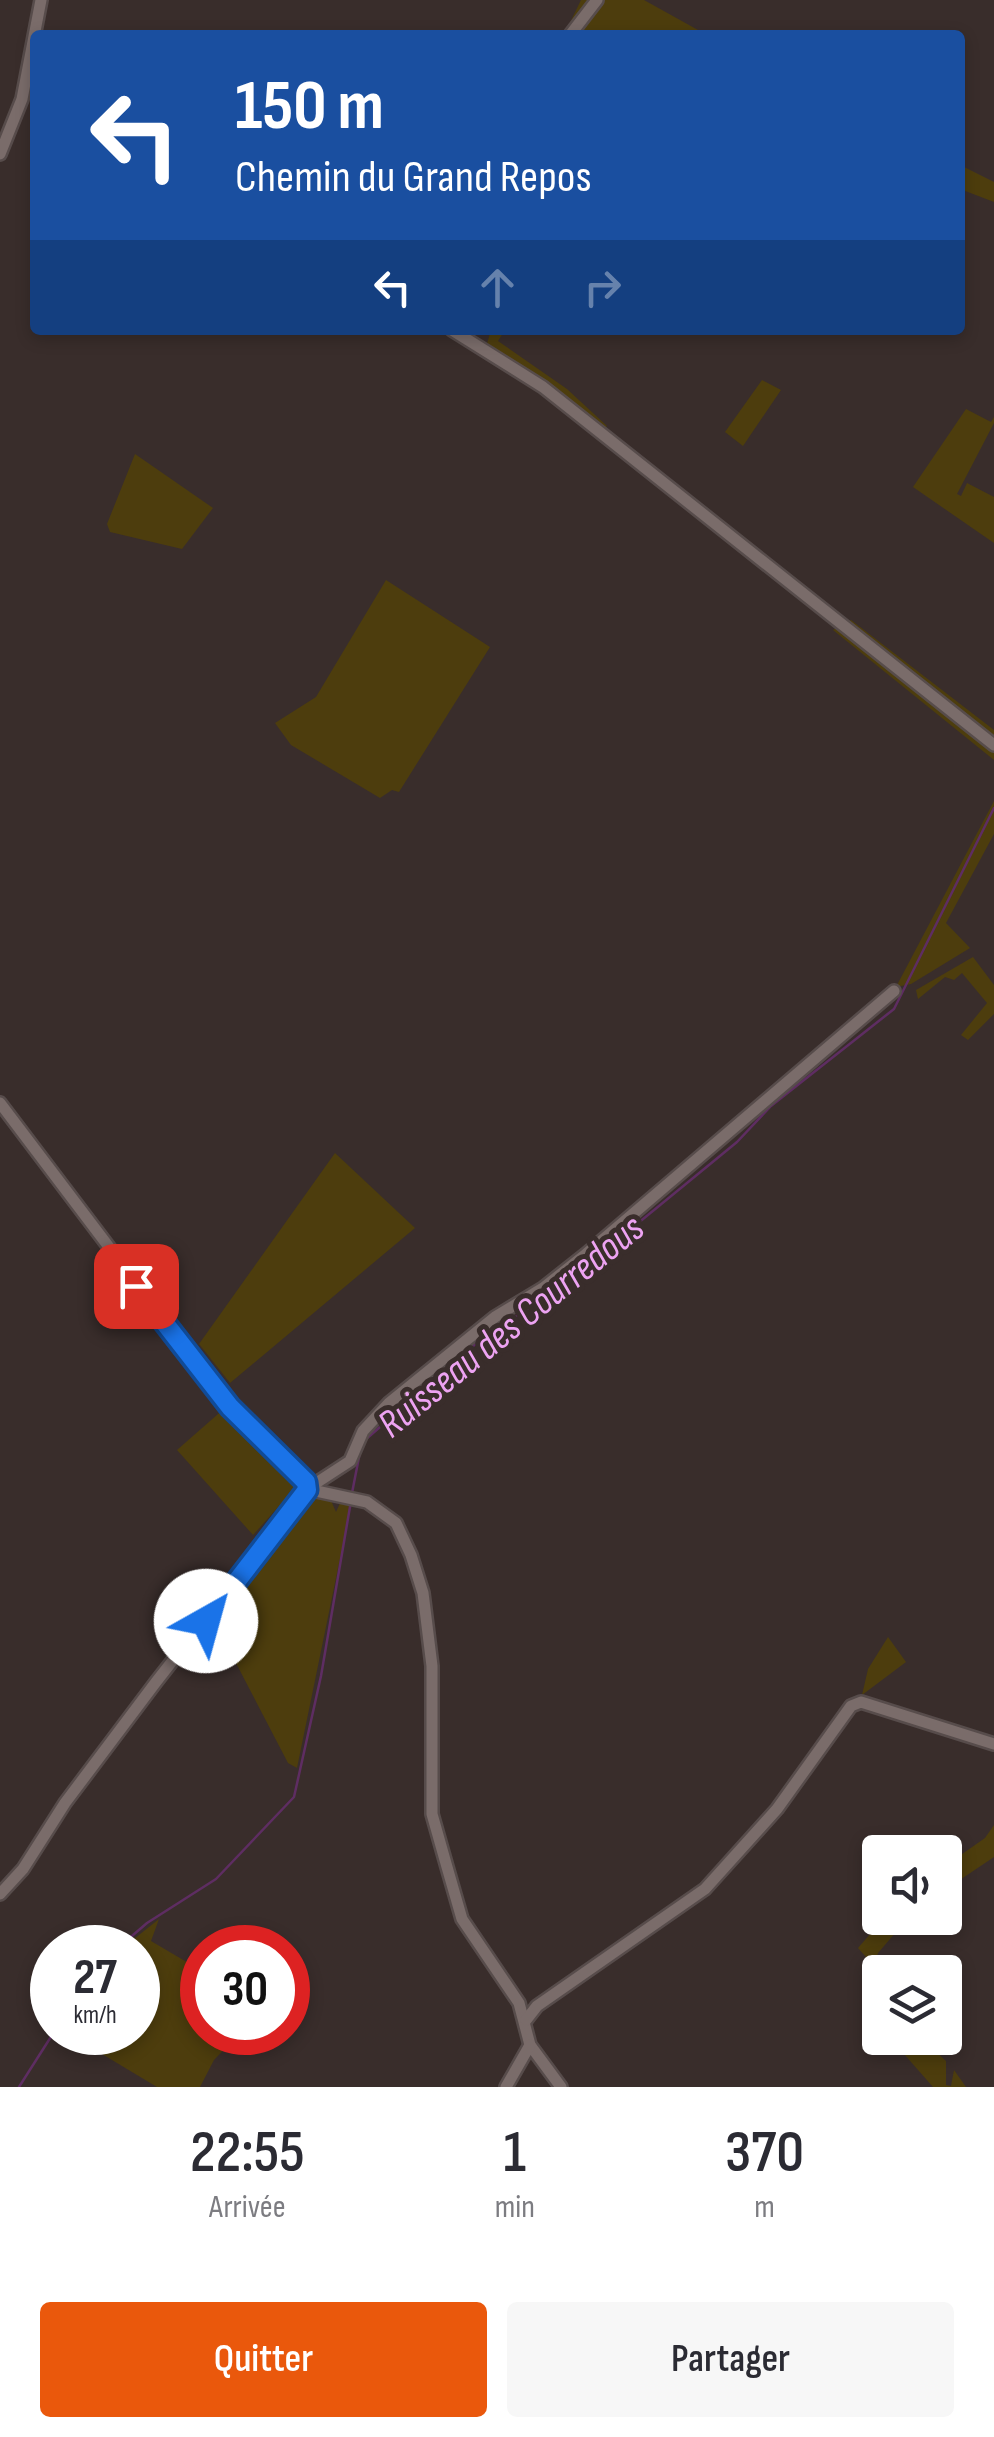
<!DOCTYPE html>
<html lang="fr">
<head>
<meta charset="utf-8">
<style>
  body { margin:0; font-family:"Sofia Sans Condensed",sans-serif; background:#f7f7f7; color:#2b2b33; height:100vh; display:flex; flex-direction:column; font-size:38px; white-space:nowrap }
  * { box-sizing:border-box; margin:0 }
  p { font-size:32px; color:#7c7c81 }
  .icon { flex:none; width:55px; height:55px; fill:none; stroke:currentColor; stroke-width:2; stroke-linecap:round; stroke-linejoin:round }
  .map { position:relative; height:2087px; overflow:hidden }
  .details { display:flex; flex-direction:column; background:#fff; flex:1 }
  .details>* { flex:none }
  .banner { position:absolute; left:30px; top:30px; width:935px; height:305px; border-radius:10px; box-shadow:0 5px 15px #0003; background:#1a4fa0; color:#fff; overflow:hidden }
  .controls { position:absolute; left:862px; top:1835px; display:grid; gap:20px }
  .controls a { display:grid; place-items:center; width:100px; height:100px; border-radius:10px; background:#fff; box-shadow:0 5px 15px #0003; font-size:50px }
  .speed { position:absolute; left:30px; top:1925px; display:flex; gap:20px; font-size:50px; font-weight:700; text-align:center }
  .speed>* { display:grid; place-content:center; width:130px; height:130px; border-radius:50%; background:#fff; box-shadow:0 5px 15px #0003; line-height:1 }
  .speed small { font-size:25px; font-weight:400 }
  .speed .limit { border:15px solid #d22; background:#fff; color:#111 }
  .pin { position:absolute; display:grid; place-items:center; width:85px; height:85px; color:#fff; margin:-42px; border-radius:20px; box-shadow:0 5px 15px #0006 }
  .me { position:absolute; width:110px; margin:-55px; rotate:38deg; stroke-linejoin:round; filter:drop-shadow(0 0 8px #0008) }
  .turn { display:flex; align-items:center; gap:35px; height:210px; padding:0 40px; font-size:45px }
  .turn .icon { width:130px; height:130px; stroke-width:2.5 }
  .turn b { display:block; font-size:70px; line-height:85px }
  .lanes { display:flex; align-items:center; height:95px; padding:0 40px; background:#0003; justify-content:center; gap:50px; direction:ltr }
  .lanes .off { opacity:.35 }
  .eta { display:flex; justify-content:space-evenly; align-items:center; height:170px; text-align:center }
  .eta b { font-size:60px; font-weight:600; line-height:70px }
  .action { display:flex; gap:20px; margin-top:auto; padding:20px 40px }
  .action a { flex:1; height:115px; border-radius:10px; background:#ea580c; color:#fff; font-size:40px; font-weight:600; line-height:115px; text-align:center }
  .action a+a { background:#f7f7f7; color:#2b2b33 }
  .map>svg:first-child { display:block }
  .green { fill:#4d3d0d }
  .lines { fill:none; stroke-linecap:round; stroke-linejoin:round }
  .stream { stroke:#5e2d62; stroke-width:2.5 }
  .minor-casing { stroke:#574c4b; stroke-width:16 }
  .minor { stroke:#7a6c6a; stroke-width:11 }
  .route-casing { stroke:#114b97; stroke-width:25 }
  .route { stroke:#1a73e8; stroke-width:18 }
  .labels { text-anchor:middle; stroke-width:10; stroke-linejoin:round; paint-order:stroke }
  .water-label { font-size:40px; font-style:italic; fill:#eda3f2; stroke:#392d2b }
</style>
</head>
<body>
<div class="map">
<svg width="994" height="2087" viewBox="0 0 994 2087">
  <rect width="100%" height="100%" fill="#392d2b"/>
  <g class="green">
    <path d="M581 0H644L707 35H564Z"/>
    <path d="M960 165 994 182V202L960 189Z"/>
    <path d="M491 330H505L498 341 567 389 607 426 596 435 486 347Z"/>
    <path d="M762 380 781 390 743 446 725 432Z"/>
    <path d="M966 409 991 422 994 417V423L957 494 961 496 967 483 994 497V543L913 487Z"/>
    <path d="M135 454 213 508 182 549 110 532 107 524Z"/>
    <path d="M386 580 490 647 399 792 392 790 380 798 291 745 275 723 316 697Z"/>
    <path d="M851 620 994 730V760L833 630Z"/>
    <path d="M994 801V834L946 923 970 948 911 984 896 987Z"/>
    <path d="M973 957 994 985V1014L968 1040 961 1035 987 1003 962 973 954 980 945 977 918 999 916 990Z"/>
    <path d="M335 1153 415 1228 230 1383 199 1344Z"/>
    <path d="M226 1407 299 1484 253 1535 177 1450Z"/>
    <path d="M310 1492 329 1496 336 1512 341 1501 351 1505 297 1768 288 1763 213 1619Z"/>
    <path d="M888 1637 906 1662 862 1695 868 1669Z"/>
    <path d="M994 1825V1857L945 1890V1866L985 1838Z"/>
    <path d="M884 1918H908L878 1953 872 1972 880 1984V2021C867 1999 861 1983 866 1957L858 1948Z"/>
    <path d="M159 1919 151 1941 202 1971V2032L240 2033 214 2060 200 2087H157L67 2033 138 2032V1948L124 1947Z"/>
    <path d="M934 2050 946 2061V2085L951 2086 954 2070 966 2087H933L904 2054Z"/>
  </g>
  <g class="lines">
    <g class="stream">
      <path d="M365 1440 473 1346 565 1283 737 1142 771 1106 894 1009 994 808"/>
      <path d="M352 1493 360 1452"/>
      <path d="M118 1948 147 1923 216 1879 294 1797 321 1676 351 1501"/>
      <path d="M19 2087 54 2032"/>
    </g>
    <defs>
      <g id="minor">
        <path d="M570 35 597 0"/>
        <path d="M0 154 22 99 41 0"/>
        <path d="M452 330 543 387 994 745"/>
        <path d="M0 1103 230 1407 306 1482 307 1489"/>
        <path d="M307 1489 367 1502 396 1523 411 1555 423 1593 432 1666V1814L447 1867 462 1919 519 2003 530 2045 561 2087"/>
        <path d="M0 1894 23 1869 65 1803 156 1682 307 1489 350 1461 363 1431 389 1403 495 1317 543 1288 586 1254 894 991"/>
        <path d="M526 2020 537 2006 705 1889 777 1809 851 1706 861 1702 994 1744"/>
        <path d="M506 2087 530 2045"/>
      </g>
    </defs>
    <use href="#minor" class="minor-casing"/>
    <use href="#minor" class="minor"/>
  </g>
  <g class="lines">
    <defs>
      <path id="route" d="M136 1286 230 1407 306 1482 307 1490 206 1621"/>
    </defs>
    <use href="#route" class="route-casing"/>
    <use href="#route" class="route"/>
  </g>
  <g class="labels">
    <g class="water-label">
      <text transform="translate(510 1325) rotate(-39)" y="14">Ruisseau des Courredous</text>
    </g>
  </g>
</svg>
<div class="controls">
<a><svg class="icon" aria-label="sound" viewBox="0 0 24 24"><path d="M4 9h4l5-4v14l-5-4H4zM17 9q2 3 0 6"/></svg></a>
<a><svg class="icon" aria-label="layers" viewBox="0 0 24 24"><path d="M12 4l9 5-9 5-9-5zM3 14l9 5 9-5"/></svg></a>
</div>
<div class="speed"><div>27<small>km/h</small></div><div class="limit">30</div></div>
<div class="pin" style="left:136px;top:1286px;background:#d93025"><svg class="icon" aria-label="arrive" viewBox="0 0 24 24"><path d="M6 21V4h12l-3 4 3 4H6"/></svg></div>
<svg class="me" style="left:206px;top:1621px" viewBox="-20 -20 40 40"><circle r="19" fill="#fff"/><path d="M0-13L10 11 0 6-10 11z" fill="#1a73e8"/></svg>
<div class="banner">
<div class="turn"><svg class="icon" aria-label="left" viewBox="0 0 24 24"><path d="M17 20v-9H6M10 6l-5 5 5 5"/></svg><div><b>150 m</b>Chemin du Grand Repos</div></div>
<div class="lanes"><svg class="icon" aria-label="left" viewBox="0 0 24 24"><path d="M17 20v-9H6M10 6l-5 5 5 5"/></svg><svg class="icon off" aria-label="ahead" viewBox="0 0 24 24"><path d="M12 20V5M6 11l6-6 6 6"/></svg><svg class="icon off" aria-label="right" viewBox="0 0 24 24"><path d="M7 20v-9h11M14 6l5 5-5 5"/></svg></div>
</div>
</div>
<section class="details">
<div class="eta">
<div><b>22:55</b><p>Arrivée</p></div>
<div><b>1</b><p>min</p></div>
<div><b>370</b><p>m</p></div>
</div>
<div class="action"><a>Quitter</a><a>Partager</a></div>
</section>
</body>
</html>
